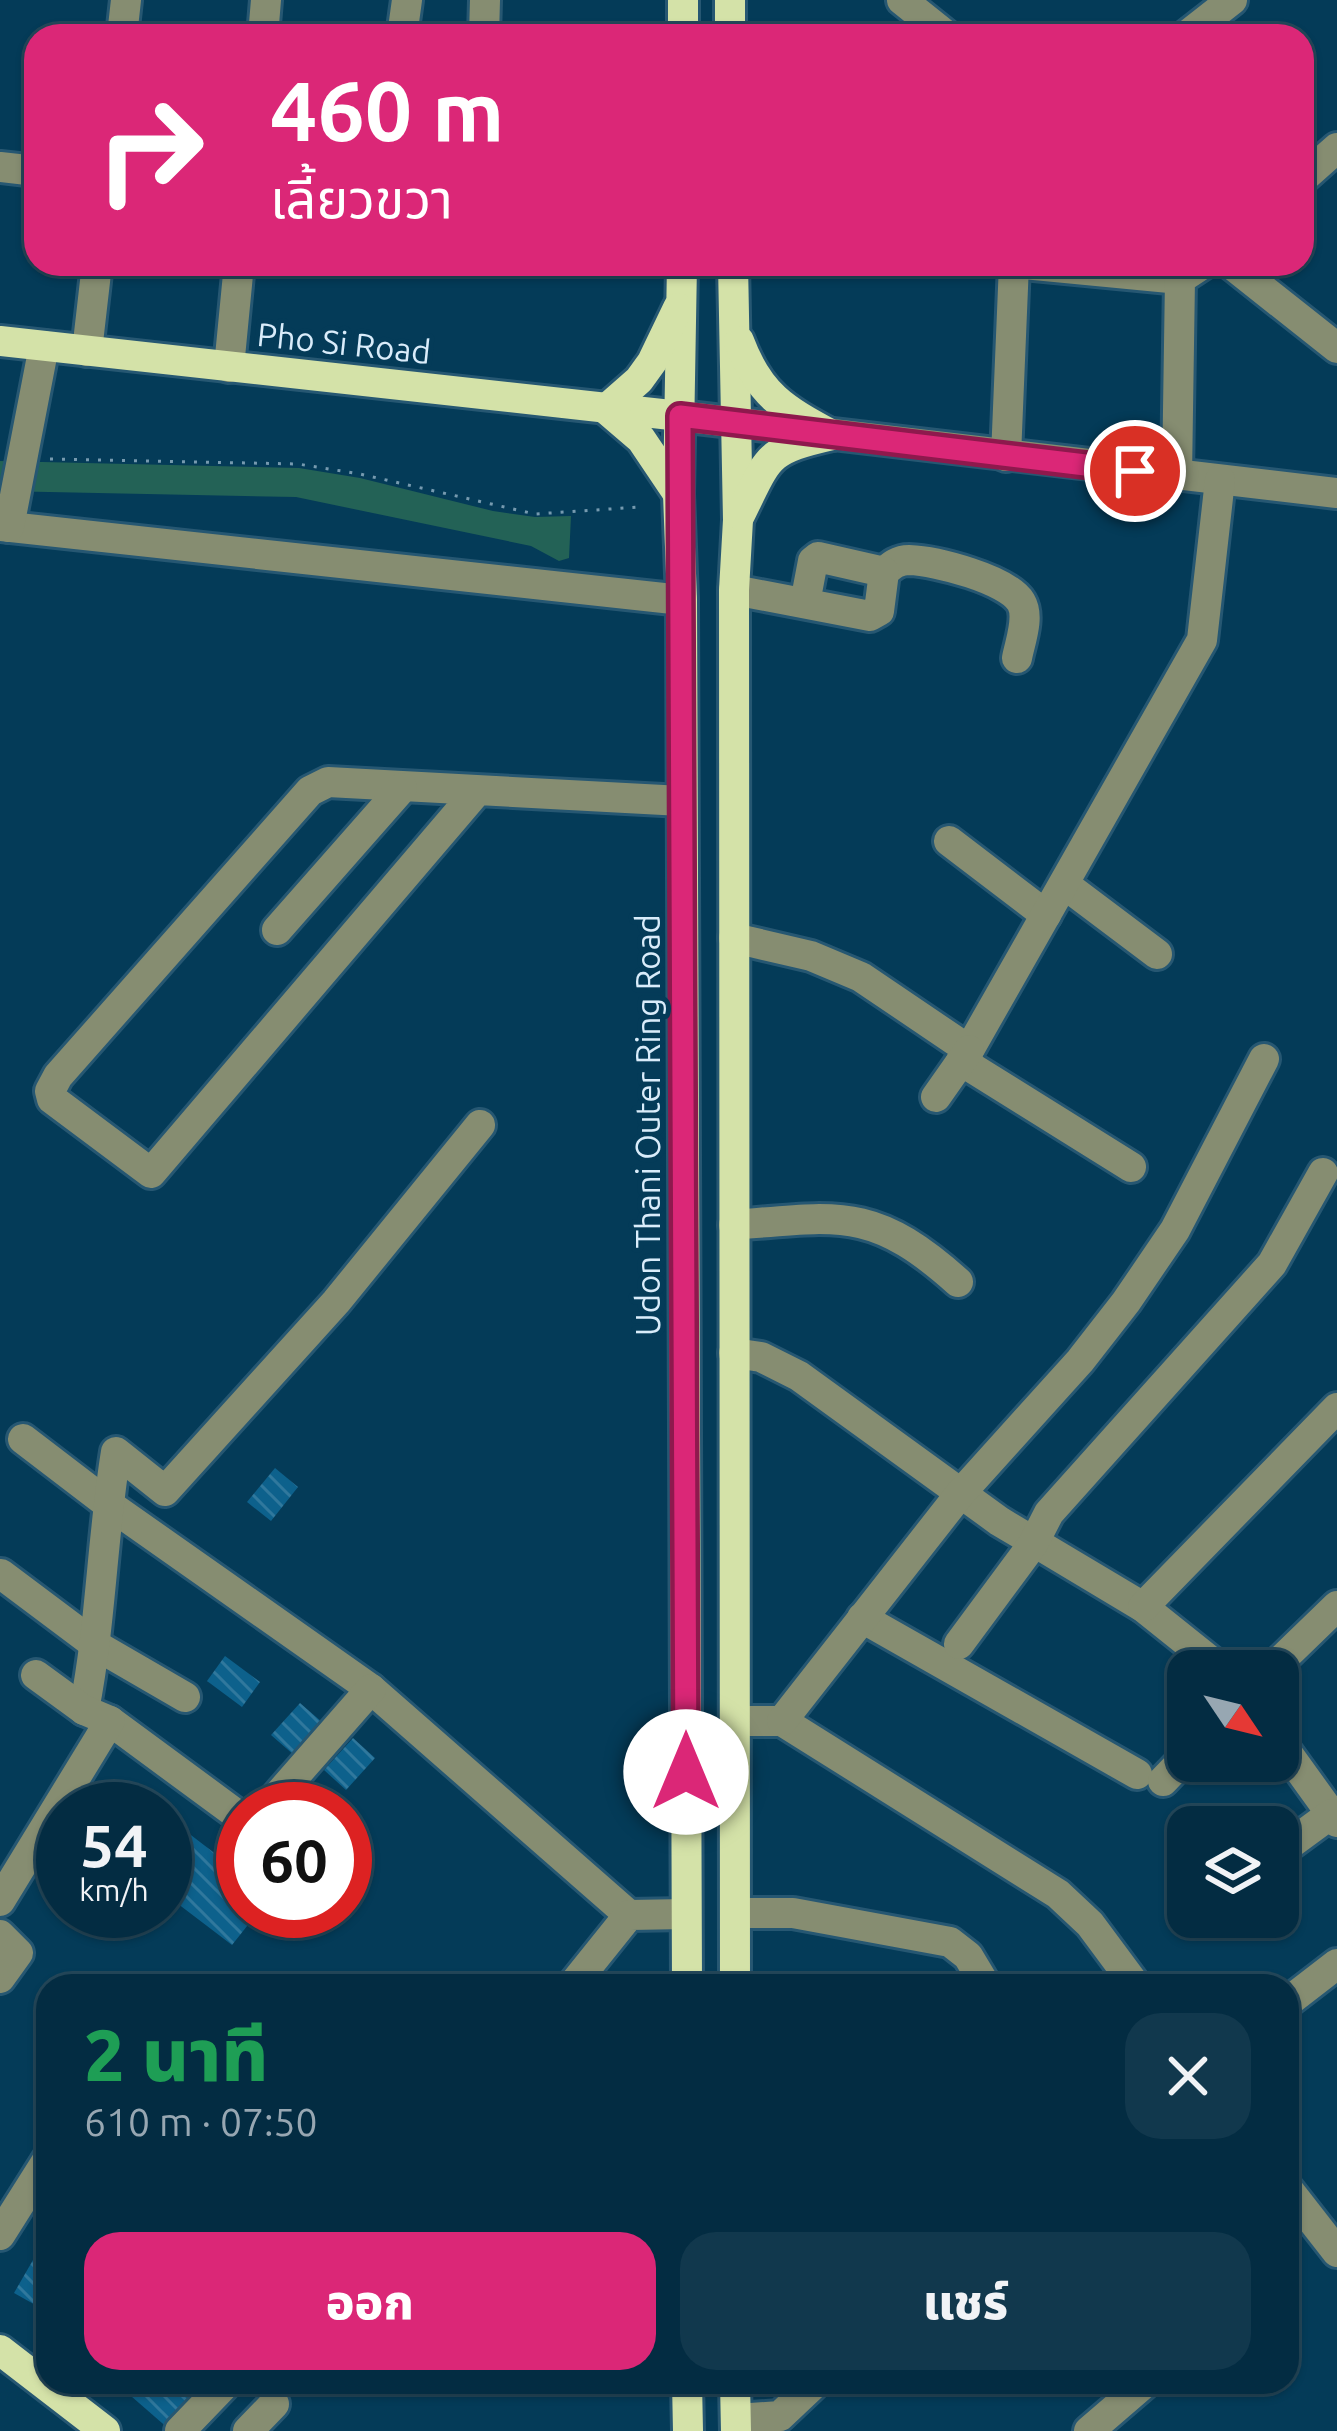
<!DOCTYPE html>
<html lang="th">
<head>
<meta charset="utf-8">
<style>
  body { margin:0; font-family:Ubuntu,"Noto Sans Thai",sans-serif; background:#11384d; color:#f1f3f6; height:100vh; display:flex; flex-direction:column; font-size:45px; white-space:nowrap }
  * { box-sizing:border-box; margin:0 }
  p { font-size:39px; color:#97a7b2 }
  .icon { flex:none; width:66px; height:66px; fill:none; stroke:currentColor; stroke-width:2; stroke-linecap:round; stroke-linejoin:round }
  .map { position:relative; flex:1; overflow:hidden }
  .details { position:absolute; left:36px; top:1974px; width:1263px; height:420px; display:flex; flex-direction:column; background:#032c42; border-radius:36px; box-shadow:0 3px 9px #0004,0 0 0 3px #24485b }
  .details>* { flex:none }
  .top-card { position:absolute; left:24px; top:24px; width:1290px; height:252px; border-radius:36px; box-shadow:0 3px 9px #0004,0 0 0 3px #24485b; background:#db2777; color:#fff; overflow:hidden }
  .needle { width:78px; rotate:125deg }
  .buttons { position:absolute; left:1167px; top:1650px; display:grid; gap:24px }
  .buttons a { display:grid; place-items:center; width:132px; height:132px; border-radius:24px; background:#032c42; box-shadow:0 3px 9px #0004,0 0 0 3px #24485b; font-size:60px }
  .speed { position:absolute; left:36px; top:1782px; display:flex; gap:24px; font-size:60px; font-weight:700; text-align:center }
  .speed>* { display:grid; place-content:center; width:156px; height:156px; border-radius:50%; background:#032c42; box-shadow:0 3px 9px #0004,0 0 0 3px #24485b; line-height:1 }
  .speed small { font-size:30px; font-weight:400 }
  .speed .limit { border:18px solid #d22; background:#fff; color:#111 }
  .pin { position:absolute; display:grid; place-items:center; width:102px; height:102px; color:#fff; margin:-51px; border:6px solid #fff; border-radius:50%; box-shadow:0 3px 12px #0007 }
  .me { position:absolute; width:132px; margin:-66px; rotate:0deg; stroke-linejoin:round; filter:drop-shadow(0 0 9px #0008) }
  .turn { display:flex; align-items:center; gap:42px; height:252px; padding:0 48px; font-size:54px }
  .turn .icon { width:156px; height:156px; stroke-width:2.5 }
  .turn b { display:block; font-size:84px; line-height:102px }
  .round { display:grid; place-items:center; flex:none; width:126px; height:126px; border-radius:36px; background:#11384d }
  .head { display:flex; align-items:center; justify-content:space-between; height:204px; padding:0 48px }
  h1 { font-size:72px; font-weight:800; line-height:90px; color:#1e9e55 }
  .primary-button { display:flex; gap:24px; margin-top:auto; padding:24px 48px }
  .primary-button a { flex:1; height:138px; border-radius:36px; background:#db2777; color:#fff; font-size:48px; font-weight:800; line-height:138px; text-align:center }
  .primary-button a+a { background:#11384d; color:#f1f3f6 }
  .map>svg:first-child { display:block }
  .water { fill:#236256 }
  .building { fill:url(#building-back-hatch) }
  .lines { fill:none; stroke-linecap:round; stroke-linejoin:round }
  .minor-casing { stroke:#265772; stroke-width:36 }
  .major-casing { stroke:#265772; stroke-width:36 }
  .path { stroke:#769aaf; stroke-width:3; stroke-dasharray:3 9; stroke-linecap:butt }
  .minor { stroke:#868d71; stroke-width:30 }
  .major { stroke:#d4e2a8; stroke-width:30 }
  .route-casing { stroke:#8e194d; stroke-width:30 }
  .route { stroke:#db2777; stroke-width:21 }
  .labels { text-anchor:middle; stroke-width:10; stroke-linejoin:round; paint-order:stroke }
  .street-label { font-size:33px; fill:#d9ecfa; stroke:#043b58 }
</style>
</head>
<body>
<div class="map">
<svg width="1337" height="2431" viewBox="0 0 1337 2431">
  <defs>
    <pattern id="building-back-hatch" width="6" height="6" patternUnits="userSpaceOnUse" patternTransform="scale(3)"><rect width="6" height="6" fill="#0d618c"/><path d="M-1 5l2 2M0 0l6 6M5-1l2 2" fill="none" stroke="#30789d"/></pattern>
  </defs>
  <rect width="100%" height="100%" fill="#043b58"/>
  <path class="water" d="M0 461 299 468 360 478 493 511 535 517 571 516 569 558 559 561 531 546 296 497 0 491Z"/>
  <g class="building">
    <path d="M275 1468 298 1487 271 1521 247 1502Z"/>
    <path d="M225 1656 260 1682 242 1707 207 1681Z"/>
    <path d="M300 1703 323 1723 294 1755 271 1735Z"/>
    <path d="M353 1738 375 1758 346 1790 324 1770Z"/>
    <path d="M170 1819 243 1875V1911H259L232 1945 165 1894V1825Z"/>
    <path d="M48 2234V2312L14 2293Z"/>
    <path d="M143 2382H210L170 2430 131 2396Z"/>
  </g>
  <g class="lines">
    <defs>
      <g id="minor">
        <path d="M902 0 947 36"/>
        <path d="M122 36 126 0"/>
        <path d="M263 36 266 0"/>
        <path d="M402 36 407 0"/>
        <path d="M484 36 485 0"/>
        <path d="M1186 36 1232 0"/>
        <path d="M0 167 36 171"/>
        <path d="M1302 179 1337 148"/>
        <path d="M1024 264 1180 279"/>
        <path d="M1231 264 1337 348"/>
        <path d="M87 351 97 264"/>
        <path d="M229 367 239 264"/>
        <path d="M680 416 1337 493"/>
        <path d="M1006 456 1014 264"/>
        <path d="M1177 476 1180 279 1203 264"/>
        <path d="M0 526 682 600"/>
        <path d="M9 527 44 346"/>
        <path d="M884 572C892 565 898 560 909 560 936 561 1007 579 1021 602 1030 617 1020 642 1017 658"/>
        <path d="M734 590 870 616 879 611 884 572 818 557 813 561 805 603"/>
        <path d="M477 791 151 1173 52 1099 50 1091 58 1076 310 791 328 782 682 801"/>
        <path d="M949 841 1046 915"/>
        <path d="M1064 884 1157 954"/>
        <path d="M277 930 402 788"/>
        <path d="M734 938 811 956 861 977 969 1050 1202 640 1220 480"/>
        <path d="M961 1061 1131 1167"/>
        <path d="M936 1097 969 1050"/>
        <path d="M734 1225C841 1216 874 1207 958 1282"/>
        <path d="M734 1353 761 1357 799 1376 999 1521 1143 1607 1223 1671"/>
        <path d="M23 1439 108 1504 371 1689 629 1915"/>
        <path d="M1 1574 97 1646 185 1697"/>
        <path d="M1143 1607 1337 1408"/>
        <path d="M862 1618 1137 1774"/>
        <path d="M959 1644 1033 1544 1049 1513 1272 1264 1323 1173"/>
        <path d="M1270 1671 1337 1606"/>
        <path d="M84 1710C101 1624 102 1538 116 1452L165 1491 336 1302 480 1125"/>
        <path d="M110 1721 243 1819"/>
        <path d="M735 1721H782L1058 1894 1090 1924 1136 1986"/>
        <path d="M782 1721 960 1494 1080 1361 1126 1302 1175 1230 1264 1059"/>
        <path d="M1278 1740 1337 1822"/>
        <path d="M1163 1781 1188 1755"/>
        <path d="M266 1809 371 1689"/>
        <path d="M1278 1853 1331 1814"/>
        <path d="M0 1901 110 1721 84 1710 36 1675"/>
        <path d="M735 1913H793L950 1942 968 1956 986 1986"/>
        <path d="M0 1935 18 1953 0 1978"/>
        <path d="M572 1986 629 1915 686 1914"/>
        <path d="M1289 2001 1337 1964"/>
        <path d="M1287 2188 1337 2252"/>
        <path d="M0 2235 48 2159"/>
        <path d="M736 2419 780 2416 816 2382"/>
        <path d="M180 2431 227 2382"/>
        <path d="M248 2431 274 2404"/>
        <path d="M1089 2431 1146 2382"/>
      </g>
      <g id="major">
        <path d="M730 0V36"/>
        <path d="M683 36V0"/>
        <path d="M682 264 678 494 682 600 687 1986"/>
        <path d="M733 264 738 520 734 590 735 1986"/>
        <path d="M0 341 680 416"/>
        <path d="M739 341C759 395 784 409 832 435"/>
        <path d="M606 409 639 380 652 362 678 308"/>
        <path d="M606 409 641 439 678 494"/>
        <path d="M740 515C769 456 766 450 832 435"/>
        <path d="M0 2350 105 2431"/>
        <path d="M687 2382 688 2431"/>
        <path d="M735 2382 736 2431"/>
      </g>
    </defs>
    <use href="#minor" class="minor-casing"/>
    <use href="#major" class="major-casing"/>
    <path class="path" d="M50 459 298 464 360 474 535 514 640 507"/>
    <use href="#minor" class="minor"/>
    <use href="#major" class="major"/>
  </g>
  <g class="lines">
    <defs>
      <path id="route" d="M686 1772 680 416 1135 471"/>
    </defs>
    <use href="#route" class="route-casing"/>
    <use href="#route" class="route"/>
  </g>
  <g class="labels">
    <g class="street-label">
      <text transform="translate(344 343) rotate(6)" y="12">Pho Si Road</text>
      <text transform="translate(648 1125) rotate(-90)" y="12">Udon Thani Outer Ring Road</text>
    </g>
  </g>
</svg>
<div class="buttons">
<a><svg class="needle" viewBox="-14 -14 28 28"><path d="M0-13l5 13h-10z" fill="#e53935"/><path d="M0 13l5-13h-10z" fill="#97a7b2"/></svg></a>
<a><svg class="icon" aria-label="layers" viewBox="0 0 24 24"><path d="M12 4l9 5-9 5-9-5zM3 14l9 5 9-5"/></svg></a>
</div>
<div class="speed"><div>54<small>km/h</small></div><div class="limit">60</div></div>
<div class="pin" style="left:1135px;top:471px;background:#d93025"><svg class="icon" aria-label="arrive" viewBox="0 0 24 24"><path d="M6 21V4h12l-3 4 3 4H6"/></svg></div>
<svg class="me" style="left:686px;top:1772px" viewBox="-20 -20 40 40"><circle r="19" fill="#fff"/><path d="M0-13L10 11 0 6-10 11z" fill="#db2777"/></svg>
<div class="top-card">
<div class="turn"><svg class="icon" aria-label="right" viewBox="0 0 24 24"><path d="M7 20v-9h11M14 6l5 5-5 5"/></svg><div><b>460 m</b>เลี้ยวขวา</div></div>
</div>
<section class="details">
<div class="head"><div><h1>2 นาที</h1><p>610 m · 07:50</p></div><a class="round"><svg class="icon" aria-label="close" viewBox="0 0 24 24"><path d="M6 6l12 12M18 6L6 18"/></svg></a></div>
<div class="primary-button"><a>ออก</a><a>แชร์</a></div>
</section>
</div>
</body>
</html>
